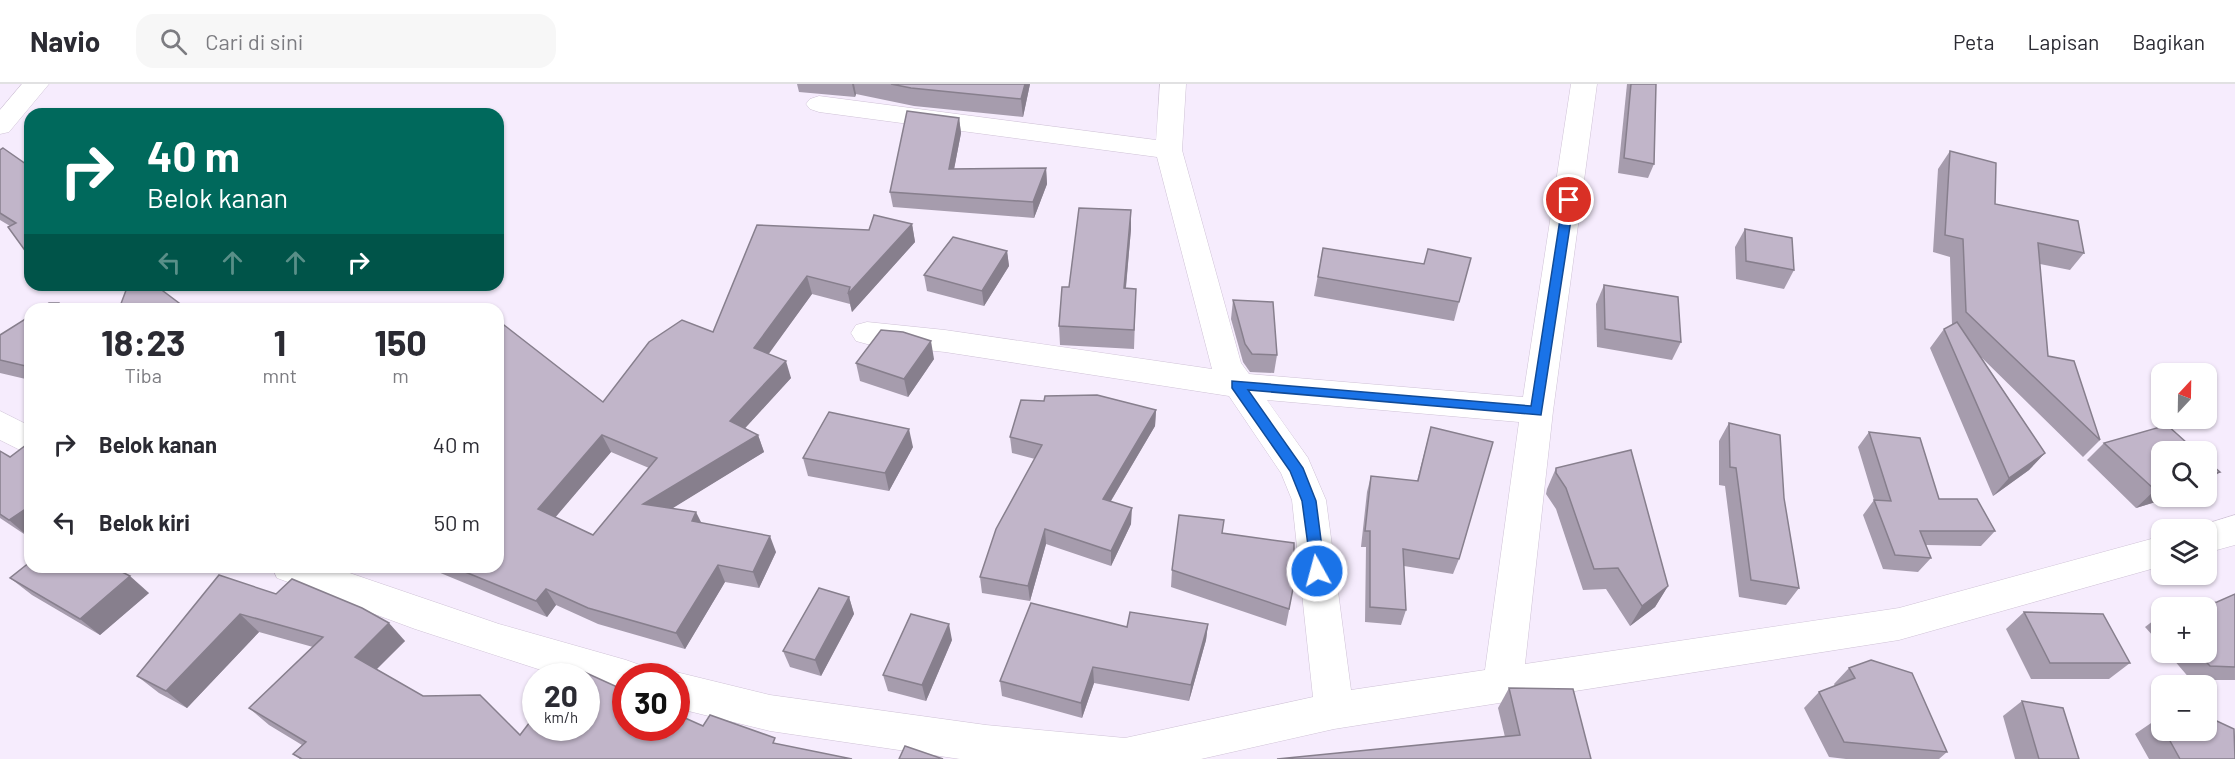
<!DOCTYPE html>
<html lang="id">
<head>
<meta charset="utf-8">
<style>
  body { margin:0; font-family:Barlow,sans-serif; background:#f7f7f7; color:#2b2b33; height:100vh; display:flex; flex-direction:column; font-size:22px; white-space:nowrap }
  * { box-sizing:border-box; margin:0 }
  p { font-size:20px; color:#7c7c81 }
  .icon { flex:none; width:33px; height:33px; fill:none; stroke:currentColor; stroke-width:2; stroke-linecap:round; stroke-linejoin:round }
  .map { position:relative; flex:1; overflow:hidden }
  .details { position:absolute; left:24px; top:219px; width:480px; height:270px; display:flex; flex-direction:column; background:#fff; border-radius:18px; box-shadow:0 2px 4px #0004 }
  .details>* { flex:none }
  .banner { position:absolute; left:24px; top:24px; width:480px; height:183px; border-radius:18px; box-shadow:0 2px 4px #0004; background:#00695c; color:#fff; overflow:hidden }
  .needle { width:39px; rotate:22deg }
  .fabs { position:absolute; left:2151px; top:279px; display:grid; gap:12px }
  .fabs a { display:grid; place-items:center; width:66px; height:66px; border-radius:12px; background:#fff; box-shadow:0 2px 4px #0004; font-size:30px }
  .speed { position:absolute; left:522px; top:579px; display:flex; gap:12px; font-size:30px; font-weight:700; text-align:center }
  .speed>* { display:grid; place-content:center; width:78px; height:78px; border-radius:50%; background:#fff; box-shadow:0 2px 4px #0004; line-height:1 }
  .speed small { font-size:15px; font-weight:400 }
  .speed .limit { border:9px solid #d22; background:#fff; color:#111 }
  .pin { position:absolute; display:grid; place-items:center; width:51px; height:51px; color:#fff; margin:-26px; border:3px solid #fff; border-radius:50%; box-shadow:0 2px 6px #0007 }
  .me { position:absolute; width:66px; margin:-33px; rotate:353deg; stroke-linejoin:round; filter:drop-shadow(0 0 4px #0008) }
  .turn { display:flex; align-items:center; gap:21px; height:126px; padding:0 24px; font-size:27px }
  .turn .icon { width:78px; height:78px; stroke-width:2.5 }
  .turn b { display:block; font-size:42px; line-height:51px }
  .lanes { display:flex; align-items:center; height:57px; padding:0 24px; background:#0003; justify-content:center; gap:30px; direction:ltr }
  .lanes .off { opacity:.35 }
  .eta { display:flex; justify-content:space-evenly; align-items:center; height:102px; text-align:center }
  .eta b { font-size:36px; font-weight:700; line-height:42px }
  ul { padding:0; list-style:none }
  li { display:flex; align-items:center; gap:18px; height:78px; padding:0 24px }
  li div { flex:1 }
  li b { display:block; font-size:22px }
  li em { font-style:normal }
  header { display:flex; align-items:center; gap:36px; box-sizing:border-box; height:84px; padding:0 30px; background:#fff; border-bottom:2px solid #e1e1e2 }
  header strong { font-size:28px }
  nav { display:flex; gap:33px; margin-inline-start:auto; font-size:21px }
  .search { width:420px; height:54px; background:#f7f7f7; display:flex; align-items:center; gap:15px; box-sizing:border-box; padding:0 21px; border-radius:18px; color:#7c7c81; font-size:22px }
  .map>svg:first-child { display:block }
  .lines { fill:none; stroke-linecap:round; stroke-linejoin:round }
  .minor-casing { stroke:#cfc2d6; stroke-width:1 }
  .minor { fill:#fff; fill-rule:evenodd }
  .wall { fill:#a69cad; fill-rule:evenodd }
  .shaded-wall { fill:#877f8d }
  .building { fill:#c1b5c9; stroke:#877f8d; stroke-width:1.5; fill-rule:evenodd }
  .route { fill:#1a73e8; stroke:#114b97; stroke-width:1.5 }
</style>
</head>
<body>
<header>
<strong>Navio</strong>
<div class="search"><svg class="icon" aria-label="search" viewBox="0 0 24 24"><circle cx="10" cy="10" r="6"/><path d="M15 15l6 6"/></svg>Cari di sini</div>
<nav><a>Peta</a><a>Lapisan</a><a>Bagikan</a></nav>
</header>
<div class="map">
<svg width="2235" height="675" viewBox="0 0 2235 675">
  <rect width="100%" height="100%" fill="#f6ecfd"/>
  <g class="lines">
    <defs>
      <g id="minor">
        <path d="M22 0H49L9 48 0 50V26Z"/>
        <path d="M1160 0H1186L1182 66 1241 279 1249 290 1523 313 1571 0H1597L1553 327 1525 580 1899 524 2162 452V482L1899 556 1334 645 1201 675H960L770 647 676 624V592H665L676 588 770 611 986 641 1125 654 1313 613 1292 416 1281 389 1229 312 945 268 867 260 856 257 851 249 856 241 867 238 945 246 1212 285 1157 73 819 28 810 25 806 20 810 15 819 12 1156 56ZM1267 316 1519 338 1485 586 1351 606 1326 416 1308 374Z"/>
        <path d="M0 327 30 342V371L0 356Z"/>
        <path d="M2235 431V461L2206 469V446H2192L2193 444Z"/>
        <path d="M272 483H332L499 540 626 576 640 581 645 592H626V610L586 600V592H562L541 586 415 545 277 494Z"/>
      </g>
    </defs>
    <use href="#minor" class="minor-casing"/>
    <use href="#minor" class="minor"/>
  </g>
  <g class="wall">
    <path d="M797 0H1030L1023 33 914 22 856 10 855 13 799 8Z"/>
    <path d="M1627 0H1656L1654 80 1648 94 1618 89Z"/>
    <path d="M959 34 961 49 954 85 1046 84 1047 100 1034 134 893 123 890 108Z"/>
    <path d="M0 66 30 83V173L8 143 10 142 0 136Z"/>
    <path d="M1950 67 1995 120 2084 169 2070 186 2040 180 2048 272 2100 356 2083 373 1981 273 2045 369 2029 386 1993 412 1930 264 1944 245 1952 241 1950 173 1933 168 1938 85Z"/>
    <path d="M1131 126V145L1126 204 1136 205 1134 265 1060 261 1059 242 1069 203Z"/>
    <path d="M912 140 915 158 852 228 850 220 812 210 768 270 791 294 745 344 758 351 764 368 672 424 701 439 776 468 759 504 725 498 685 565 598 540 556 521 547 533 438 488 434 483H498L603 318 869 146ZM611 368 649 384 593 451 555 433Z"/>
    <path d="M1745 145 1794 186 1784 205 1736 195 1735 163Z"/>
    <path d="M1323 164 1459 218 1454 237 1314 212Z"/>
    <path d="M1007 167 1009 182 984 222 927 207 924 191Z"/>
    <path d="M1604 201 1681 258 1672 276 1597 263 1596 220Z"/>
    <path d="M1233 216 1277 271 1274 289 1250 288 1243 278 1231 235Z"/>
    <path d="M30 232V296L0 289V251Z"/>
    <path d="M934 275 908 313 860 297 856 279Z"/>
    <path d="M1156 326 1155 342 1111 417 1131 440 1111 482 1046 460 1030 517 982 509 980 493 1035 375 1012 369 1010 353Z"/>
    <path d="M1729 339 1784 414 1799 504 1786 521 1739 513 1725 402 1719 401V357Z"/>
    <path d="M1431 343 1459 475 1453 490 1404 482 1406 526 1401 541 1365 538 1366 463H1361L1367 408 1371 392 1417 397Z"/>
    <path d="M1869 348 1939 415 1995 447 1981 462 1926 461 1931 474 1918 488 1883 485 1863 431 1874 416 1858 363Z"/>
    <path d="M30 358V454L0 434V367L10 373Z"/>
    <path d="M2104 359 2162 412H2175L2136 424 2087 376Z"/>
    <path d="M913 363 889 407 808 392 803 374Z"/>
    <path d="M1556 384 1668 502 1655 523 1630 542 1606 505 1583 506 1556 425 1546 410 1547 405Z"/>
    <path d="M1222 449 1300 469 1286 542 1171 503 1172 486Z"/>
    <path d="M219 491 405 557 376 585 423 612 520 651 703 642 778 660 852 675H300L293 670 302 661 269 641 249 624 313 563 259 548 187 624 159 609 137 592Z"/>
    <path d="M10 494 149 509 100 551 32 511Z"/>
    <path d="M2235 510V596H2191L2167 568H2206L2217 518Z"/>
    <path d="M849 513 854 530 821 592 790 583 783 567Z"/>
    <path d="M2024 528 2130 579 2109 595H2031L2006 545Z"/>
    <path d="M2162 530V562L2145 543Z"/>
    <path d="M1208 540 1206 556 1189 617 1094 599 1082 634 1002 612 1000 597 1127 543Z"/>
    <path d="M952 556 926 617 888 607 883 591Z"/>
    <path d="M1849 584 1947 668 1939 675H1846L1829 673 1804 624 1819 608 1835 602 1834 600Z"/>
    <path d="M1509 604 1591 675 1505 653 1498 624Z"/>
    <path d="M2022 617 2079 675H2015L2003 632Z"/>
    <path d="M2162 633V646H2206L2235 675H2149L2135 650 2157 635Z"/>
  </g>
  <g class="shaded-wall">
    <path d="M852 0H854L856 10 855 13Z"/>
    <path d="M1025 0H1030L1023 33 1021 15Z"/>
    <path d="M959 34 961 49 951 101 949 85Z"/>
    <path d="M1046 84 1047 100 1034 134 1033 118Z"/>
    <path d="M1131 126V145L1124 223V204Z"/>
    <path d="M912 140 915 158 852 228 848 210Z"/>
    <path d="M1007 167 1009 182 984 222 982 207Z"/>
    <path d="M807 192 812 210 760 282 754 264Z"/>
    <path d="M931 257 934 275 908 313 904 295Z"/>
    <path d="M786 277 791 294 736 354 730 337Z"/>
    <path d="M1156 326 1155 342 1103 430V415Z"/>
    <path d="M909 345 913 363 889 407 885 389Z"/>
    <path d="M602 351 611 368 548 442 538 425Z"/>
    <path d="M758 351 764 368 652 437 643 420Z"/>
    <path d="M2045 369 2029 386 1993 412 2009 394Z"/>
    <path d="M2220 388 2206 399V391Z"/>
    <path d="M2162 404V412H2175L2136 424 2155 406Z"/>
    <path d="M30 422V454L9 436Z"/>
    <path d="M1132 424 1131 440 1111 482V467Z"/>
    <path d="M696 428 704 444 692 437Z"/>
    <path d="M1045 445 1046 460 1030 517 1028 502Z"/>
    <path d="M770 452 776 468 759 504 753 488Z"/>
    <path d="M718 481 725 498 685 565 676 549Z"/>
    <path d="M130 492 149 509 100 551 80 535Z"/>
    <path d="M1668 502 1655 523 1630 542 1642 522Z"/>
    <path d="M546 505 556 521 547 533 536 517Z"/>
    <path d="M849 513 854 530 821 592 815 576Z"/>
    <path d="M240 530 259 548 187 624 166 607Z"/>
    <path d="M389 539 405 557 372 590 355 573Z"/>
    <path d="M949 540 952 556 926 617 922 601Z"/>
    <path d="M1208 540 1206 556 1189 617 1191 601Z"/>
    <path d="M1093 583 1094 599 1082 634 1081 619Z"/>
  </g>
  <g class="building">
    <path d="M891 0H1025L1021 15 911 4Z"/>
    <path d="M1631 0H1656L1654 80 1624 74Z"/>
    <path d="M907 27 959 34 949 85 1046 84 1033 118 890 108Z"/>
    <path d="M3 64 30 83 29 172 8 143 16 139 0 129V66Z"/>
    <path d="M1950 67 1996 79 1995 120 2078 137 2084 169 2038 159 2048 272 2074 277 2100 356 1966 228 1963 155 1945 151Z"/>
    <path d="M1079 124 1131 126 1124 204 1136 205 1134 246 1059 242 1062 203H1069Z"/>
    <path d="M874 131 912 140 848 210 850 203 807 192 754 264 786 277 730 337 758 351 643 420 696 428 692 437 770 452 753 488 718 481 676 549 588 524 546 505 536 517 453 483H498V251L504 241 603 318 649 258 682 236 713 248 757 141 869 146ZM602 351 657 374 593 451 538 425Z"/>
    <path d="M1745 145 1792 154 1794 186 1746 177Z"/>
    <path d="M953 153 1007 167 982 207 924 191Z"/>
    <path d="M1323 164 1424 180 1428 165 1471 174 1459 218 1318 193Z"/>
    <path d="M128 201H155L187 225H119Z"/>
    <path d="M1604 201 1678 213 1681 258 1605 245Z"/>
    <path d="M1233 216 1273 218 1277 271 1252 270 1245 260Z"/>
    <path d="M49 219H59L66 225H40Z"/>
    <path d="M30 232V283L0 276V251Z"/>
    <path d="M1957 238 2045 369 2009 394 1944 245Z"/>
    <path d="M881 246 903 248 931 257 904 295 856 279Z"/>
    <path d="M1097 311 1156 326 1103 415 1132 424 1111 467 1045 445 1028 502 980 493 996 445 1042 361 1010 353 1021 316 1044 317 1045 312Z"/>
    <path d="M829 328 909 345 885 389 803 374Z"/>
    <path d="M1729 339 1780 351 1784 414 1799 504 1751 496 1736 384 1730 383Z"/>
    <path d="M2167 341 2197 368H2162V404L2155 406 2104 359Z"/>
    <path d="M1431 343 1493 358 1459 475 1403 465 1406 526 1370 523V447H1365L1371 392 1418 397Z"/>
    <path d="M1869 348 1920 354 1939 415H1977L1995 447H1920L1931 474 1895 471 1874 416 1891 417Z"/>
    <path d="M30 358V422L9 436 0 430V367L10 373Z"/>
    <path d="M1631 366 1668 502 1642 522 1618 484 1594 485 1566 404 1556 389V384Z"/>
    <path d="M2206 376 2220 388 2206 391Z"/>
    <path d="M1179 431 1224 436 1222 449 1294 459V468L1300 469 1289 525 1172 486Z"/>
    <path d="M30 478V483H112L130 492 80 535 10 494Z"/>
    <path d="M219 491 276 510 292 495 362 524 389 539 355 573 423 612 480 611 520 651 536 630V644H586V592H563L571 582 626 607V644H676V630L703 642 710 631 775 654 773 659 852 675H302L293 670 306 658 249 624 323 553 240 530 166 607 137 592Z"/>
    <path d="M819 504 849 513 815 576 783 567Z"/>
    <path d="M2235 510V583L2210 582 2197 568H2206V524H2191L2217 518Z"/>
    <path d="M1031 519 1127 543 1130 528 1208 540 1191 601 1093 583 1081 619 1000 597Z"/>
    <path d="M2024 528 2103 530 2130 579H2050Z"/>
    <path d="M911 530 949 540 922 601 883 591Z"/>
    <path d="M1871 576 1912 589 1947 668 1844 658 1819 608 1855 594 1849 584Z"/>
    <path d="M1509 604 1573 605 1591 675H1277L1520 651Z"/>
    <path d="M2022 617 2063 624 2079 675H2039Z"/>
    <path d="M2206 632 2234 645 2235 675H2180L2164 646H2206Z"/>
    <path d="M2162 633V643L2157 635Z"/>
    <path d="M905 662 943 675H899Z"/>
  </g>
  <path class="route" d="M1569 112 1574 116 1541 331 1248 306 1303 384 1316 417 1325 487 1317 493 1312 491 1302 417 1290 387 1232 304V297L1531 322 1563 116Z"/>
</svg>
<div class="fabs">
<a><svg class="needle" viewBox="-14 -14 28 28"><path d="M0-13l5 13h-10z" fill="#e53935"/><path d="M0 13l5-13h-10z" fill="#7c7c81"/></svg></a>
<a><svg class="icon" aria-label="search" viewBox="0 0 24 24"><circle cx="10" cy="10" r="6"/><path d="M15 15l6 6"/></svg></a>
<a><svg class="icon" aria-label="layers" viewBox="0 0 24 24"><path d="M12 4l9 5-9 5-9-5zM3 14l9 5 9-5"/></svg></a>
<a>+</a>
<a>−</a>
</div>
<div class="speed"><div>20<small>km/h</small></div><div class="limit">30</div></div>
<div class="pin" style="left:1569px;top:116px;background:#d93025"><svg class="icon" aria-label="arrive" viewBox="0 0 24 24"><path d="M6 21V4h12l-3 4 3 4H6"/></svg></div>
<svg class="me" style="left:1317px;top:487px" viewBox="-20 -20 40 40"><circle r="17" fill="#1a73e8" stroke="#fff" stroke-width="3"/><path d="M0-11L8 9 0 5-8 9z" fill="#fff"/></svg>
<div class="banner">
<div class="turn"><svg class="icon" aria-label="right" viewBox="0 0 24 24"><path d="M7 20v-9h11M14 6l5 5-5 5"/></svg><div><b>40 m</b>Belok kanan</div></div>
<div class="lanes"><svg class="icon off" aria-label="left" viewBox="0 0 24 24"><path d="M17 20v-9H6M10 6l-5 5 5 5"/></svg><svg class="icon off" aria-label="ahead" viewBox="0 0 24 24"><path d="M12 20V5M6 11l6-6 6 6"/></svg><svg class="icon off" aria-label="ahead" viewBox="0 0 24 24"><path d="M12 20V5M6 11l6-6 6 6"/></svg><svg class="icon" aria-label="right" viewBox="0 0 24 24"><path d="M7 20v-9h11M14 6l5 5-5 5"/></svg></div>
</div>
<section class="details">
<div class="eta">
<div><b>18:23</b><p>Tiba</p></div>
<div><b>1</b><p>mnt</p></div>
<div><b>150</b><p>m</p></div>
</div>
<ul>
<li><svg class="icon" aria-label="right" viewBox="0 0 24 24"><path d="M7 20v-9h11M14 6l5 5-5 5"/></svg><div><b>Belok kanan</b></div><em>40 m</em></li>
<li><svg class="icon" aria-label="left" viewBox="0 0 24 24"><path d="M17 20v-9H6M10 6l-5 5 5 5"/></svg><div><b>Belok kiri</b></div><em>50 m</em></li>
</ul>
</section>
</div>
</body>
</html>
